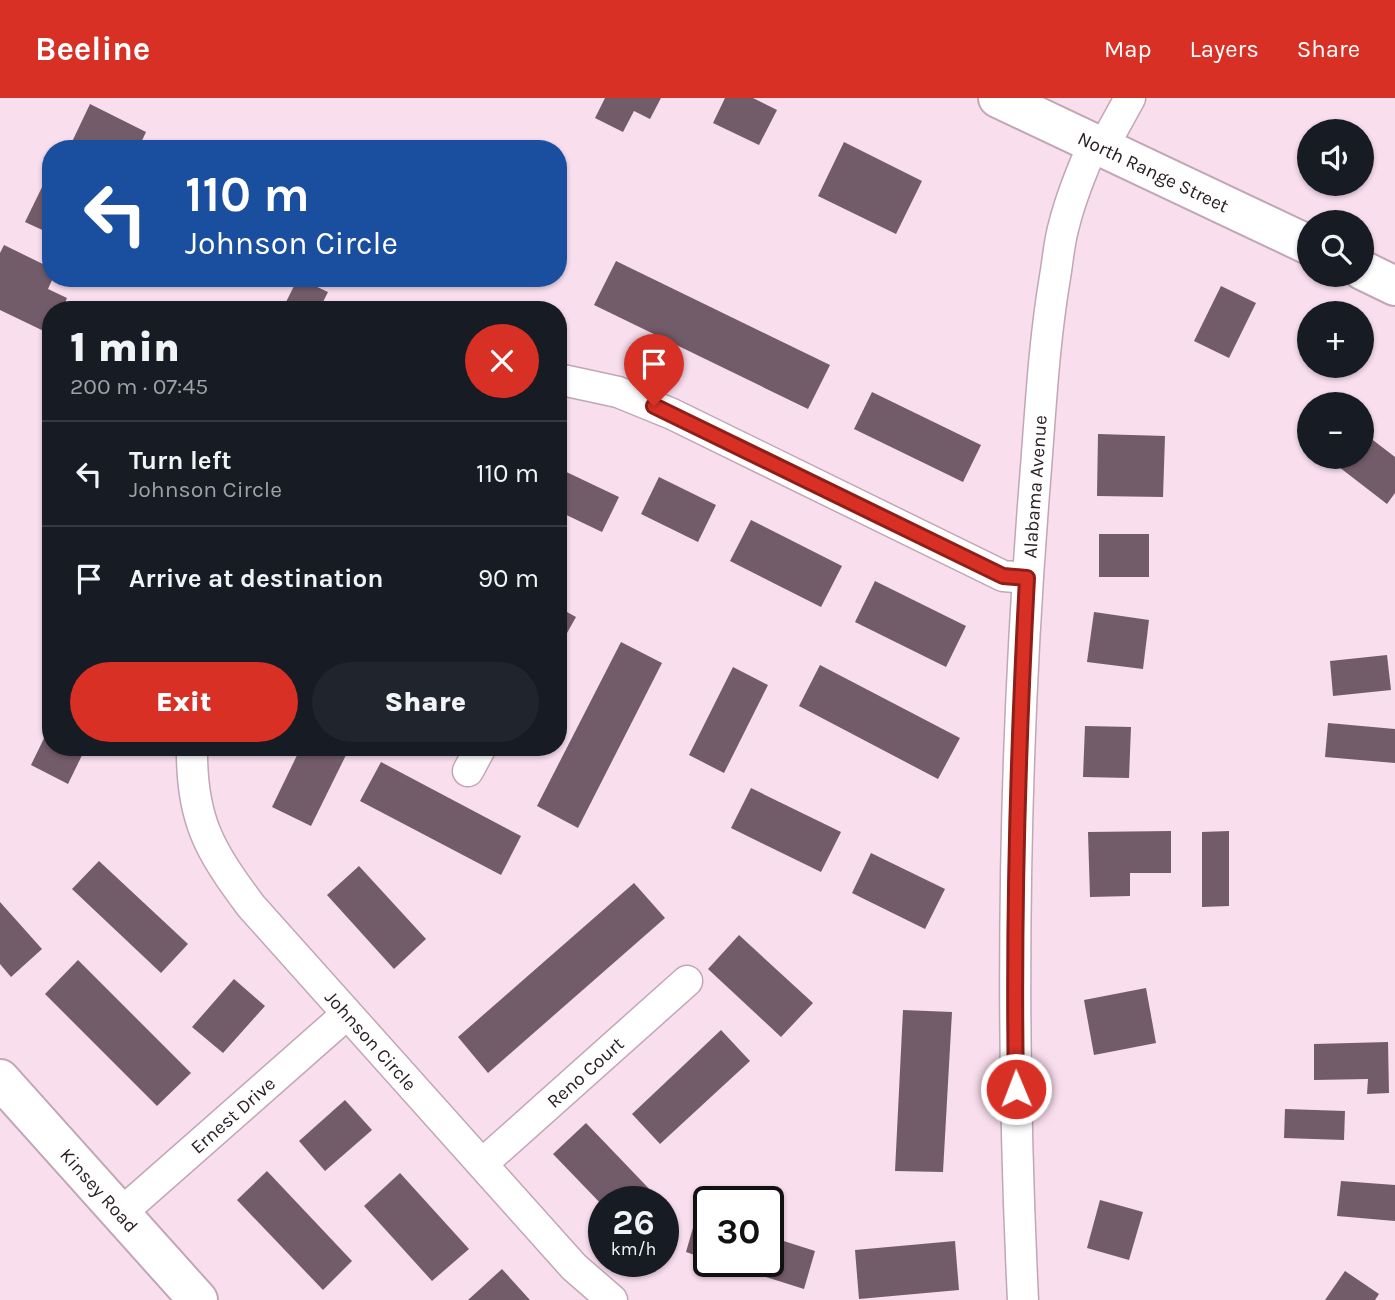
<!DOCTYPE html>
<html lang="en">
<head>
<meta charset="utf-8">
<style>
  body { margin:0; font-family:Karla,sans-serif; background:#20242c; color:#f1f3f6; height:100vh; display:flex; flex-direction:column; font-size:26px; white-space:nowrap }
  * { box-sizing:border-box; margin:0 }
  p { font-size:23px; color:#9ea1a6 }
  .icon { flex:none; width:38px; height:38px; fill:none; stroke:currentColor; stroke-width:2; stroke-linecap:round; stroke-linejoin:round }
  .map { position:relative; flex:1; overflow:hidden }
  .panel { position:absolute; left:42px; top:203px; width:525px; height:455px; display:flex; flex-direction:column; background:#171b24; border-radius:28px; box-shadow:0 2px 5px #0004 }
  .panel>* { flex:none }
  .banner { position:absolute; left:42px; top:42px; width:525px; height:147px; border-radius:28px; box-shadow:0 2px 5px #0004; background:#1a4fa0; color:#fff; overflow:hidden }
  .tools { position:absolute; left:1297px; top:21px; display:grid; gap:14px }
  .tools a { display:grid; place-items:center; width:77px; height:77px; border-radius:50%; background:#171b24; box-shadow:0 2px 5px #0004; font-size:35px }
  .speed { position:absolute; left:588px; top:1088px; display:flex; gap:14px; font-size:35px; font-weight:700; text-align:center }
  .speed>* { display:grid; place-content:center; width:91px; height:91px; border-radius:50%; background:#171b24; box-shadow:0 2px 5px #0004; line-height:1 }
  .speed small { font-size:18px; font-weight:400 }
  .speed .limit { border:4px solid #111; border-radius:10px; background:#fff; color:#111 }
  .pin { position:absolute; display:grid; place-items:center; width:60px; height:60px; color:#fff; margin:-72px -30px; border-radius:50% 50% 50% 0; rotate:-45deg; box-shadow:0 0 7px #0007 }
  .pin .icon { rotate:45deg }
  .me { position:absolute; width:77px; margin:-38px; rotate:359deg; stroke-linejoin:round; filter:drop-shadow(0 0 5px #0008) }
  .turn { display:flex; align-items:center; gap:24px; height:147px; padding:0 28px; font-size:32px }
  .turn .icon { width:91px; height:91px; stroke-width:2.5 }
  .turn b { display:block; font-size:49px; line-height:60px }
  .round { display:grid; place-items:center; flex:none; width:74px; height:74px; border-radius:37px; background:#20242c }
  .head { display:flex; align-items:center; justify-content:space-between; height:119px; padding:0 28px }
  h1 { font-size:42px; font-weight:800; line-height:52px }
  .button { display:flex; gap:14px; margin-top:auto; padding:14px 28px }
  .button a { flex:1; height:80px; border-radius:42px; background:#d93025; color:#fff; font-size:28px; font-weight:800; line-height:80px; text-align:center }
  .button a+a { background:#20242c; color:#f1f3f6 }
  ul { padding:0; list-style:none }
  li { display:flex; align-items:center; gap:21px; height:105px; padding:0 28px; border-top:2px solid #363941 }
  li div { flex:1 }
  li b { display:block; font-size:26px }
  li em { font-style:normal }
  header { display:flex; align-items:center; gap:42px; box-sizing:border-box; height:98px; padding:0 35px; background:#d93025; color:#fff }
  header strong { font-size:33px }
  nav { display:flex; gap:38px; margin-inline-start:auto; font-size:24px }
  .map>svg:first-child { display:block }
  .building { fill:#735c69 }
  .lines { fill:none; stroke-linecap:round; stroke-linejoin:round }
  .street-casing { stroke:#c1a7b5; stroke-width:33 }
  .secondary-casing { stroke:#c1a7b5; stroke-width:42 }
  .street { stroke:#fff; stroke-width:30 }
  .secondary { stroke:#fff; stroke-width:38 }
  .route-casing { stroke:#8d1f18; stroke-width:18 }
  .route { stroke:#d93025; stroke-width:12 }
  .labels { text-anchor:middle; stroke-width:7; stroke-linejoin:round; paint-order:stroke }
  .street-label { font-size:19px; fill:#2a2026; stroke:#f9deed }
</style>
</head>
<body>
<header>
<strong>Beeline</strong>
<nav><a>Map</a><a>Layers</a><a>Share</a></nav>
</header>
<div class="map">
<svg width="1395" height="1202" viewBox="0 0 1395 1202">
  <rect width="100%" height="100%" fill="#f9deed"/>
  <g class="building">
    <path d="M605 0H661L650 21 634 13 623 34 595 20Z"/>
    <path d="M725 0H753L777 12 759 47 713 25Z"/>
    <path d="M90 6 146 34 138 51H76L70 48Z"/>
    <path d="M844 44 922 83 896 136 818 98Z"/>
    <path d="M45 83 51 85V136L25 124Z"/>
    <path d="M4 147 51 170V180H53L48 191 67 200 62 212H51L50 236 0 212V155Z"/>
    <path d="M616 163 830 267 808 311 594 207Z"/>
    <path d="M298 180 328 194 319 212H282Z"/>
    <path d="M1221 188 1256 205 1229 260 1194 243Z"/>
    <path d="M872 294 981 347 963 384 854 331Z"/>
    <path d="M1098 336 1165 338 1163 399 1097 398Z"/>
    <path d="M1365 336 1395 359V395L1387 406 1339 369 1347 359H1362V341Z"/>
    <path d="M558 370 619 399 602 434 558 413Z"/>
    <path d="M659 379 716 407 698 444 641 416Z"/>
    <path d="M751 422 842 468 821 509 730 463Z"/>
    <rect x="1099" y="436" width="50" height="43"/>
    <path d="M875 483 966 528 946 569 855 524Z"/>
    <path d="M558 509 576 519 558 551Z"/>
    <path d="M1094 514 1149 522 1143 571 1087 564Z"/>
    <path d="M621 544 662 565 578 730 537 708Z"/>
    <path d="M1387 557 1391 592 1333 598 1330 563Z"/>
    <path d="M820 567 960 640 938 681 799 608Z"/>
    <path d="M733 569 768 587 724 675 689 657Z"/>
    <path d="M1328 625 1395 631V665L1325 659Z"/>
    <path d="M51 626V649H86L68 686 31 667Z"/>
    <path d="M1085 628 1131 629 1129 680 1083 679Z"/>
    <path d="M301 649H335L347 655 311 728 272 709Z"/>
    <path d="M381 664 521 738 501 777 360 703Z"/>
    <path d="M751 690 841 734 821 774 731 730Z"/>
    <path d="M1171 733V775H1130V798L1090 799 1088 734Z"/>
    <path d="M1229 733V808L1202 809V734Z"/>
    <path d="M871 755 945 791 925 831 852 795Z"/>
    <path d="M99 763 188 846 161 875 72 791Z"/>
    <path d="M359 768 426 841 394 871 327 797Z"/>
    <path d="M634 785 665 820 488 975 458 939Z"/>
    <path d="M0 804 42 851 11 879 0 866Z"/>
    <path d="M739 837 813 905 781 939 708 871Z"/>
    <path d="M78 862 191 975 157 1008 45 896Z"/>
    <path d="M234 881 265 908 223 955 192 929Z"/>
    <path d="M1146 890 1156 945 1094 957 1084 902Z"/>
    <path d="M903 912 952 914 943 1074 895 1073Z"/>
    <path d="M721 932 750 963 660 1046 632 1016Z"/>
    <path d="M1388 944 1389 995 1367 996 1368 981 1314 982V946Z"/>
    <path d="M345 1002 372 1032 325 1073 299 1043Z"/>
    <path d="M1285 1011 1345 1013 1344 1042 1284 1040Z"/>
    <path d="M586 1025 656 1098 649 1104H604V1109L553 1056Z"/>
    <path d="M267 1073 352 1163 323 1192 237 1102Z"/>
    <path d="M400 1075 469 1151 432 1183 364 1108Z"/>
    <path d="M1341 1083 1395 1087V1123L1337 1118Z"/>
    <path d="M1100 1102 1143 1114 1129 1162 1087 1150Z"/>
    <path d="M697 1116 709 1120V1162L686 1154Z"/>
    <path d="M768 1138 815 1153 804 1191 718 1164H768Z"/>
    <path d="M955 1143 959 1192 859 1201 855 1152Z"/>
    <path d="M502 1171 530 1202H468Z"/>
    <path d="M1345 1173 1379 1196 1375 1202H1325Z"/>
  </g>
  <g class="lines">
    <defs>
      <g id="street">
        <path d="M1103 49 1130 0"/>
        <path d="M558 281 618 294 672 316 1003 478 1027 480"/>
        <path id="s1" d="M192 649C191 721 209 752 251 808L574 1169 612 1202"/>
        <path d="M468 673 481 649"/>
        <path id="s2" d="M482 1066 687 883"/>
        <path id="s3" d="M120 1116 347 916"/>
        <path id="s4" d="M1023 1202C1010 933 1013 663 1034 395 1040 323 1043 250 1055 179 1058 162 1059 144 1064 127 1071 99 1082 72 1094 45"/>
      </g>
      <g id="secondary">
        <path id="s5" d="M998 0 1309 147"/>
        <path d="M1362 172 1395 188"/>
        <path id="s6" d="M0 981 198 1202"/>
      </g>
    </defs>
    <use href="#street" class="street-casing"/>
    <use href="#secondary" class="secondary-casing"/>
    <use href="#street" class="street"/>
    <use href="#secondary" class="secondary"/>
  </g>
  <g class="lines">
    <defs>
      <path id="route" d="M654 308 1003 478 1027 480C1018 650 1013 820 1016 991"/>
    </defs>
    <use href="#route" class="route-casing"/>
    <use href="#route" class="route"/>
  </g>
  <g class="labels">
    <g class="street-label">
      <text dy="7" stroke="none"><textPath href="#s5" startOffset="172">North Range Street</textPath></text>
      <text dy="7" stroke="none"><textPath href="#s4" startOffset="814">Alabama Avenue</textPath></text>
      <text dy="7" stroke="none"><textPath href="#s1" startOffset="354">Johnson Circle</textPath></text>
      <text dy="7" stroke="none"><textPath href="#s2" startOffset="138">Reno Court</textPath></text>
      <text dy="7" stroke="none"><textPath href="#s3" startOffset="150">Ernest Drive</textPath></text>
      <text dy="7" stroke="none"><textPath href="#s6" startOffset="149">Kinsey Road</textPath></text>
    </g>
  </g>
</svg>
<div class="tools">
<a><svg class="icon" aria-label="sound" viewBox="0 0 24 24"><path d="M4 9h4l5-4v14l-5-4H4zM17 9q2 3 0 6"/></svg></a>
<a><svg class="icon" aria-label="search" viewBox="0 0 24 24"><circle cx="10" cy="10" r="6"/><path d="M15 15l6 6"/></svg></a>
<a>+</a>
<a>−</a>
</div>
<div class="speed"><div>26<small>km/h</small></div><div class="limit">30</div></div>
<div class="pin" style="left:654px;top:308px;background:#d93025"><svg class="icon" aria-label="arrive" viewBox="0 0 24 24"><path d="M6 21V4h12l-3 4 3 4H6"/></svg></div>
<svg class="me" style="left:1016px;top:991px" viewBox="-20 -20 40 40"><circle r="17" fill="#d93025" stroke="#fff" stroke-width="3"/><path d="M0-11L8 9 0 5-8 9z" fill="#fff"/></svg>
<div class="banner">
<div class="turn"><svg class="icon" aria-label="left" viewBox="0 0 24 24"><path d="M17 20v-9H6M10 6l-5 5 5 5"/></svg><div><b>110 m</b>Johnson Circle</div></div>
</div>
<section class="panel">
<div class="head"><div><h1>1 min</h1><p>200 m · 07:45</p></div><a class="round" style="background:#d93025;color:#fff"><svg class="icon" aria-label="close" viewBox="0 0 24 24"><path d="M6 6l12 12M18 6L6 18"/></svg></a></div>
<ul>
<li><svg class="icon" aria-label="left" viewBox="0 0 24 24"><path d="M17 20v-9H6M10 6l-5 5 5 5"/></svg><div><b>Turn left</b><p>Johnson Circle</p></div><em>110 m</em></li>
<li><svg class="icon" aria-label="arrive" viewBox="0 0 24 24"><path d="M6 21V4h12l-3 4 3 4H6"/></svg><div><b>Arrive at destination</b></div><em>90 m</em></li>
</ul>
<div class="button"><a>Exit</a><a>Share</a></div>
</section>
</div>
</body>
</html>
